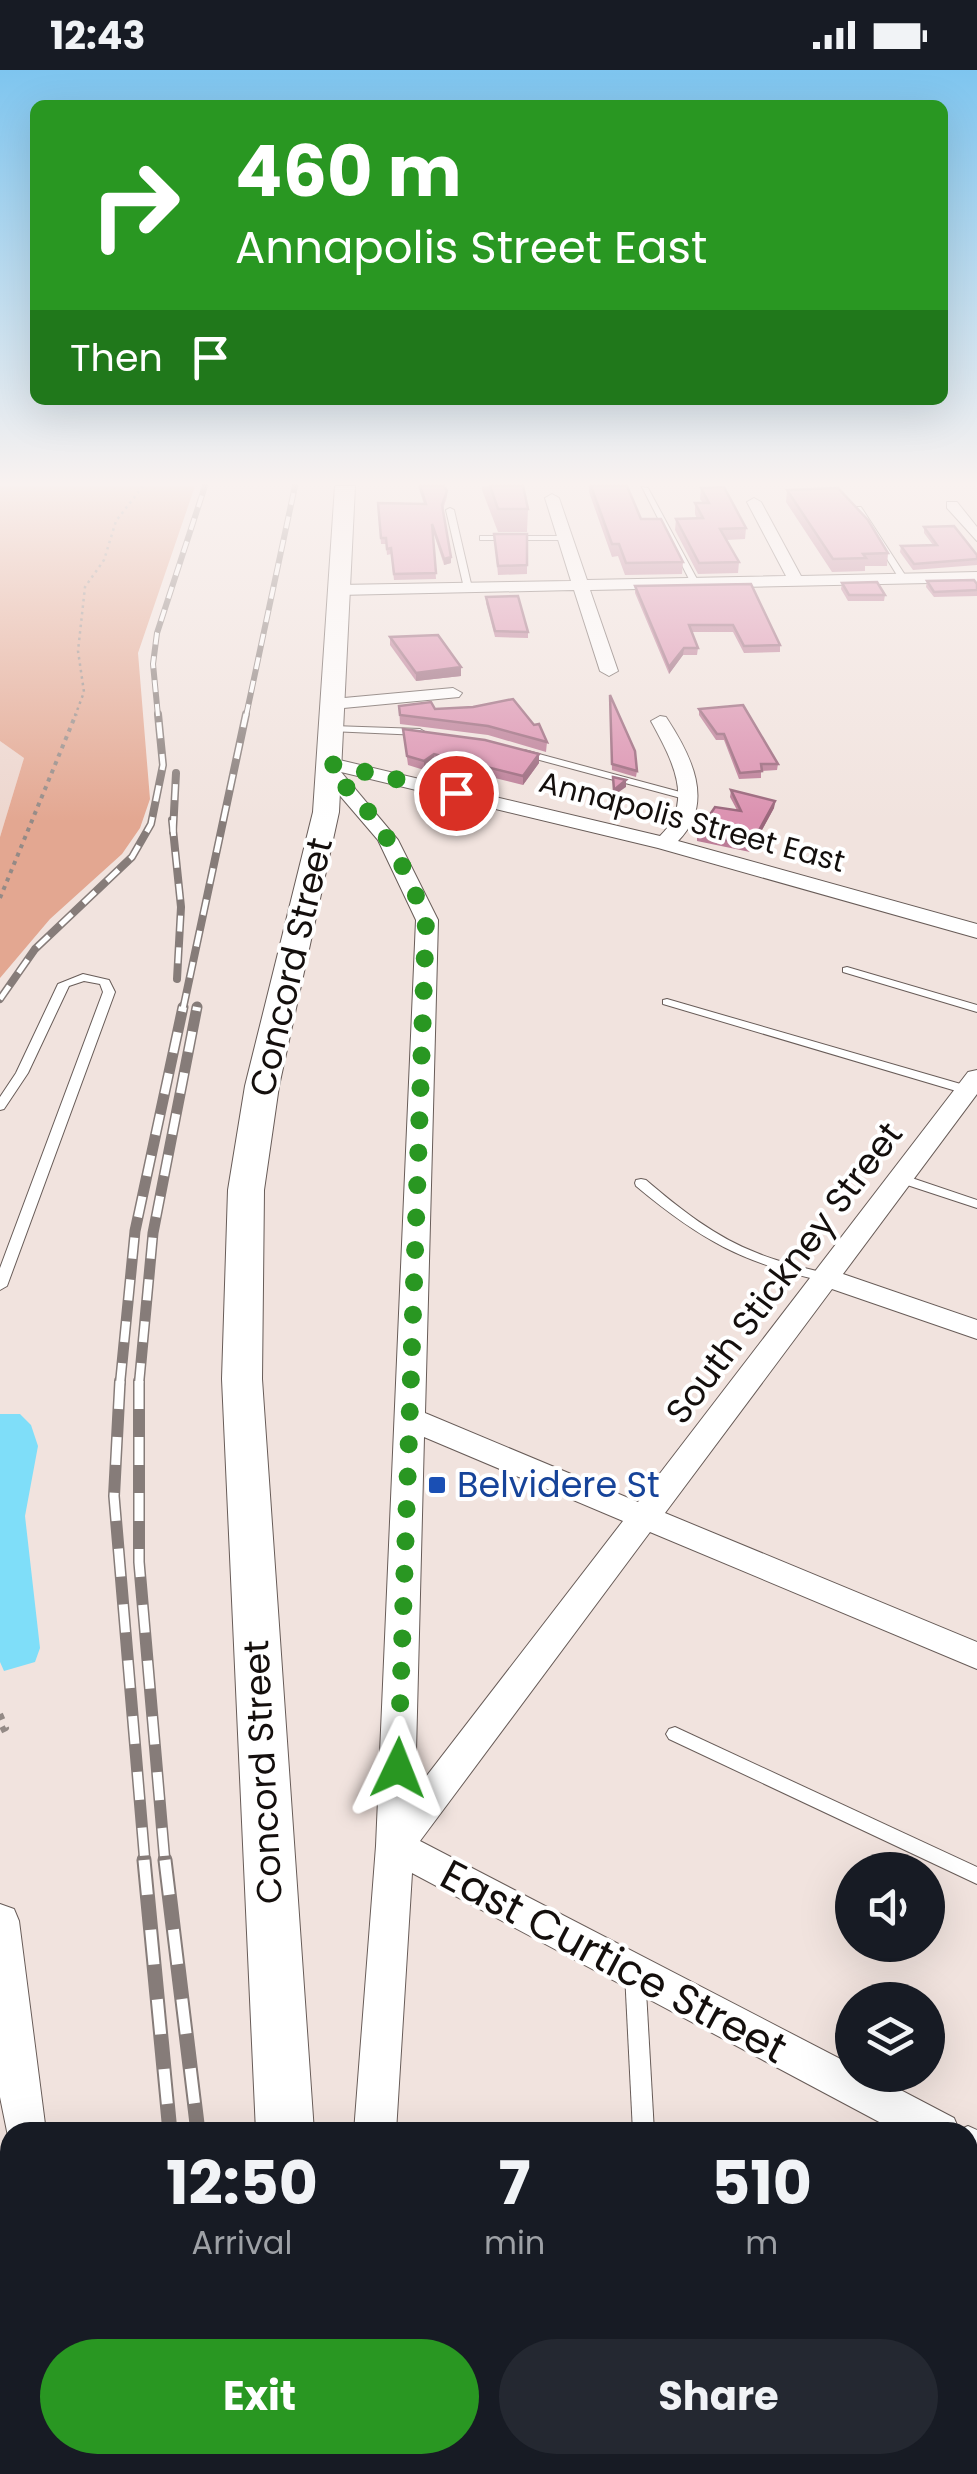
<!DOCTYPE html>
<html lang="en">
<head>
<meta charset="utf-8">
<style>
  body { margin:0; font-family:Poppins,sans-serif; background:#242831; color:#f1f3f6; height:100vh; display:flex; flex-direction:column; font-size:38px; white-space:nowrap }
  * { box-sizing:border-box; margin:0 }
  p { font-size:32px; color:#9ea1a6 }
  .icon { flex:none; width:55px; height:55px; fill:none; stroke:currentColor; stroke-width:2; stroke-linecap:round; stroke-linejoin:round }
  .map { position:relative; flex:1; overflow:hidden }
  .panel { position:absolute; left:0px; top:2052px; width:978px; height:352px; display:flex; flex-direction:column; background:#171b24; border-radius:30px 30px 0 0; box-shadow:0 10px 40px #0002 }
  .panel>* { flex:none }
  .hud { position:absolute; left:30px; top:30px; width:918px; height:305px; border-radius:15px; box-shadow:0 10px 40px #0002; background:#299722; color:#fff; overflow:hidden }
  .tools { position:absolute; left:835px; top:1782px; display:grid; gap:20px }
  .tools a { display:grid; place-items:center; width:110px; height:110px; border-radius:50%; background:#171b24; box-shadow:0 10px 40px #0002; font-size:50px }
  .pin { position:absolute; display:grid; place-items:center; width:85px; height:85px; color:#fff; margin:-42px; border:5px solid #fff; border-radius:50%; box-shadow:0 2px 10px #0007 }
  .me { position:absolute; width:110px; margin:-55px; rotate:2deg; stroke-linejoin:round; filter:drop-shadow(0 0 8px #0008) }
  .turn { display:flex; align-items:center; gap:35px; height:210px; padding:0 40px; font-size:45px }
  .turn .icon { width:130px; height:130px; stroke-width:2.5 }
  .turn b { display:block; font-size:70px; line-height:85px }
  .then { display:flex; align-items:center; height:95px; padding:0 40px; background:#0003; gap:20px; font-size:38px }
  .eta { display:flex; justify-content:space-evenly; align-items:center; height:170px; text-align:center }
  .eta b { font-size:60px; font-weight:700; line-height:70px }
  .cta { display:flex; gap:20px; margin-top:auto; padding:20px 40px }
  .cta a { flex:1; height:115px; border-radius:60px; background:#299722; color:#fff; font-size:40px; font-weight:700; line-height:115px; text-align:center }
  .cta a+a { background:#242831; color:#f1f3f6 }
  .status { display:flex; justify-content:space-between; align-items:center; height:70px; padding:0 50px; background:#171b24; direction:ltr }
  .status svg { height:28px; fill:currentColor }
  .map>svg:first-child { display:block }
  .built { fill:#edd6ce }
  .green { fill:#e3a791 }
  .water { fill:#7fdef9 }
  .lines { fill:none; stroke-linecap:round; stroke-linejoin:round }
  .lane-casing { stroke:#685c58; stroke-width:2 }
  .street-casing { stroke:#685c58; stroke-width:2 }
  .secondary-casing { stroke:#685c58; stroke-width:2 }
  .path-far2 { stroke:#948a86; stroke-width:2.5; stroke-dasharray:2.5 4; stroke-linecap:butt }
  .path-far1 { stroke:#948a86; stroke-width:4; stroke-dasharray:4 5; stroke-linecap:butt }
  .path { stroke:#948a86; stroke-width:6; stroke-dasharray:6 9; stroke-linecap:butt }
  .lane { fill:#fff; fill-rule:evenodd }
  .street { fill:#fff; fill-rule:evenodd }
  .secondary { fill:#fff; fill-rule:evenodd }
  .rail-far4-casing { stroke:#867c79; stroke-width:6 }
  .rail-far3-casing { stroke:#867c79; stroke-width:8 }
  .rail-far2-casing { stroke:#867c79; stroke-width:11 }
  .rail-far1-casing { stroke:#867c79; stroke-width:12 }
  .rail-casing { stroke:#867c79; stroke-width:15 }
  .rail-far4 { stroke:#fff; stroke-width:4; stroke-dasharray:12; stroke-linecap:butt }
  .rail-far3 { stroke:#fff; stroke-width:5; stroke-dasharray:16; stroke-linecap:butt }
  .rail-far2 { stroke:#fff; stroke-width:8; stroke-dasharray:21; stroke-linecap:butt }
  .rail-far1 { stroke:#fff; stroke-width:9; stroke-dasharray:28; stroke-linecap:butt }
  .rail { stroke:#fff; stroke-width:11; stroke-dasharray:35; stroke-linecap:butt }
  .wall { fill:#bc7d97 }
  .shaded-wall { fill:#99667b }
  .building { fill:#db91b0; stroke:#99667b; stroke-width:2.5 }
  .route { stroke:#299722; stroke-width:18; stroke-dasharray:0 32.4 }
  .transit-dot { fill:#1a4fb4; stroke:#fff; stroke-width:4 }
  .labels { text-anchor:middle; stroke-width:8; stroke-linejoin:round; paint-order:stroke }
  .far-street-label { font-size:30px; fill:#140f0d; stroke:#fff }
  .street-label { font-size:35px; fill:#140f0d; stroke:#fff }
  .transit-label { font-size:35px; fill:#164399; stroke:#fff; text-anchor:start }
  .near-street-label { font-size:42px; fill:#140f0d; stroke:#fff }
</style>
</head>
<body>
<div class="status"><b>12:43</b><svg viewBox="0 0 49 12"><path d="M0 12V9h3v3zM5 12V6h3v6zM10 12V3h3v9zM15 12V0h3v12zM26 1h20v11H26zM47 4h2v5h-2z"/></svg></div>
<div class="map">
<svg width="977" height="2404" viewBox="0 0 977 2404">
  <rect width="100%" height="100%" fill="#f1e3de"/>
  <path class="built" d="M0 671 24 688 0 767Z"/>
  <path class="green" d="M0 416H195L138 583 150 729 140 758 122 784 50 849 0 908V767L24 688 0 671Z"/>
  <path class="water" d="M0 1344H20L31 1355 38 1376 25 1446 40 1578 35 1592 4 1601 0 1592Z"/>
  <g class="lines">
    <defs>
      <g id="lane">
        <path d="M642 417 648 418 698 511 697 513 690 511Z"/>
        <path d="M855 437H861L907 508 906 510H900Z"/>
        <path d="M450 438 454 440 472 518 468 520 464 518 446 440Z"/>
        <path d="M480 466H563L567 468 563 470H480Z"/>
        <path d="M333 656 420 659 425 662 420 665 330 661 328 659Z"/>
        <path d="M524 680 695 726 697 728 692 731 521 685V681Z"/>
        <path d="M847 897 977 935V942L843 902V898Z"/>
        <path d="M83 904 109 910 115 922 7 1216 0 1220V1198L103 922 100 914 84 911 69 916 28 1003 4 1039 0 1040V1027L16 1003 58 914Z"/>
        <path d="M667 929 971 1017 973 1020 971 1023H963L663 934V930Z"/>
        <path d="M900 1104 977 1130V1138L895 1111 894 1108Z"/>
        <path d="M641 1109 646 1110C680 1139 715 1167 757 1183 781 1193 806 1198 832 1205L834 1208 827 1212C743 1193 702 1171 636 1116L635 1113 636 1110Z"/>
        <path d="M675 1657 977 1797V1814L669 1669 666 1664 669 1659Z"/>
        <path d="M635 1894 642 1897 645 1903 654 2062H633L625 1903 628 1897Z"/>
        <path d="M10 2285V2309L0 2311V2287Z"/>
        <rect x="652" y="2395" width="24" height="9"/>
      </g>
      <g id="street">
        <path d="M552 424 559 428 587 510 786 506 747 432 754 428 761 432 801 506 977 502V512L590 520 618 601 609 606 600 601 574 520 338 525 330 520 338 515 571 511 545 428Z"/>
        <path d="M947 432H957L977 457V471L947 438Z"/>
        <path d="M453 618 462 623 459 627 333 639 324 634 333 629Z"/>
        <path d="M660 646 666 647C691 685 716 733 678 771L977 854V868L658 778 341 702 398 770 438 850 425 1343 638 1432 968 1002 977 1000V1024L843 1204 977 1250V1269L832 1219 665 1443 977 1572V1599L650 1462 420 1771 852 1995V2005H872L954 2048 959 2060 968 2056 977 2060V2103L968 2099V2062H898L412 1803 396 2062H354L376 1776 416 850 378 770 324 707 322 703 326 698 322 694 331 688 660 766C696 731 671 688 651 651ZM424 1367 623 1451 415 1721Z"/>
        <path d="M0 1834 14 1839 19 1851 46 2062H10V2076L0 2027Z"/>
        <path d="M968 2377 977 2404H929L928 2395H968Z"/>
        <path d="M10 2388V2395H55V2404H7Z"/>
      </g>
      <g id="secondary">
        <path d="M335 416H355L339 742 279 1016 264 1120 262 1309 314 2062H256L222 1309 228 1120 245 1016 313 742Z"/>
        <path d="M275 2395H341L342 2404H276Z"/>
      </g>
    </defs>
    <use href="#lane" class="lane-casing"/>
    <use href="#street" class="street-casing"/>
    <use href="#secondary" class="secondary-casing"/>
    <path class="path-far2" d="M75 646 84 622 78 581 85 517 104 490 116 451 143 416"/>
    <path class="path-far1" d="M0 828 76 644"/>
    <path class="path" d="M0 1644 6 1658 0 1661"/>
    <use href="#lane" class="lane"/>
    <use href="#street" class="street"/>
    <use href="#secondary" class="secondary"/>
    <defs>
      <g id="rail-far4">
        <path d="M158 646 153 594 157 563 205 416"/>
        <path d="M246 646 295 416"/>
      </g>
      <g id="rail-far3">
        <path d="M172 750 181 837 177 909"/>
        <path d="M173 762 176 703"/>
        <path d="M0 929 35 879 132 787 151 754 163 695 158 644"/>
        <path d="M183 939 246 644"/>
      </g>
      <g id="rail-far2">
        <path d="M120 1314 135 1161 183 937"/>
        <path d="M139 1314 153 1163 197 937"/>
      </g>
      <g id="rail-far1">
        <path d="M120 1311 114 1426 145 1793"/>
        <path d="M139 1311V1492L165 1793"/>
      </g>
      <g id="rail">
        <path d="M144 1790 170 2062"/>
        <path d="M165 1790 198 2062"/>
        <path d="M202 2395V2404"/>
        <path d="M233 2395V2404"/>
      </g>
    </defs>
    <use href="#rail-far4" class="rail-far4-casing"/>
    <use href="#rail-far3" class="rail-far3-casing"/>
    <use href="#rail-far2" class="rail-far2-casing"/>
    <use href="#rail-far1" class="rail-far1-casing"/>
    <use href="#rail" class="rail-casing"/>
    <use href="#rail-far4" class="rail-far4"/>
    <use href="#rail-far3" class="rail-far3"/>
    <use href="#rail-far2" class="rail-far2"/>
    <use href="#rail-far1" class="rail-far1"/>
    <use href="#rail" class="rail"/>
  </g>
  <g class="wall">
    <path d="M418 416H444L447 421V427L443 439 451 493 444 495 433 461 436 509 394 510 391 484 387 485 386 474H381L378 433 424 434Z"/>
    <path d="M482 416H523L528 439 527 462H498L482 420Z"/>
    <path d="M589 416H627L641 449 683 492 682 504 625 505 618 486 612 487 589 422Z"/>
    <path d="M701 418 746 458 745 469 726 470 739 492 738 503 698 504 675 460 676 449H697L695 444V433H703L700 429Z"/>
    <path d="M787 420 888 483 887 496H865V501L832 502 786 432Z"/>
    <path d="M924 457 977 485V495L913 500 900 482 901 476 933 475 924 463Z"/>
    <path d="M494 464H527V504L498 505Z"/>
    <path d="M927 511 977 514V526L934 527 926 517Z"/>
    <path d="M842 513 885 525 884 531H848L841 519Z"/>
    <path d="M635 516 780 575V582L744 583 733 562H692L698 578 697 585H683L669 604 635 523Z"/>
    <path d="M486 527 528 562V568L495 567 486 533Z"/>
    <path d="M390 567 461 606 416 611 390 575Z"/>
    <path d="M610 625 637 701 636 707 612 700Z"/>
    <path d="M399 636 435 639 547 672 546 682 488 665 400 654Z"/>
    <path d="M699 639 778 694 777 700 761 701V708L739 709 724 670H716L699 645Z"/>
    <path d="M403 659 539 684V693L523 715 434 693 424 700 408 695Z"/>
    <path d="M731 720 775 731 774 738 750 782 697 771V764L737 740 730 727Z"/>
  </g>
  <g class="shaded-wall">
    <path d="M451 487V493L444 495V489Z"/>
    <path d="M684 578 683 585 669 604V597Z"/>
    <path d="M461 597V606L416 611V603Z"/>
    <path d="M434 684V693L424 700V691Z"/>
    <path d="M539 684V693L523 715V706Z"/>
    <path d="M626 710V717L613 726 614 720Z"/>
    <path d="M775 731 774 738 750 782 751 775Z"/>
  </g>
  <g class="building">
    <path d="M420 416H444L447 421 442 435 451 487 444 489 432 454 436 503 394 504 391 478 387 479 386 468H381L378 433 426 434Z"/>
    <path d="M490 416H523L528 439H498Z"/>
    <path d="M591 416H627L641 449H661L683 492 626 493 619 474H612Z"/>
    <path d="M724 417 746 458 720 459 739 492 699 493 676 449 703 448 695 433H709L701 418Z"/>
    <path d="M838 418 868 450 888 483 863 484 866 488 833 489 787 420Z"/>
    <path d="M954 456 977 485V489L914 494 901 476 937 475 924 457Z"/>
    <path d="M494 464H527V495L498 496Z"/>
    <path d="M974 510 977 514V520L934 522 927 511Z"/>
    <path d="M877 512 885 525H849L842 513Z"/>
    <path d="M751 514 780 575 744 576 733 555H689L698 578H684L669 597 635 516Z"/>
    <path d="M518 526 528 562 495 561 486 527Z"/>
    <path d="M438 565 461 597 416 603 390 567Z"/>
    <path d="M610 625 635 681 637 701 612 694Z"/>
    <path d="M513 629 534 655 539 654 547 672 488 656 400 645 399 636 431 632 435 639 473 637Z"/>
    <path d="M743 635 778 694H761L762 701 740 703 724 664H717L699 639Z"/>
    <path d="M403 659 485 670 539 684 523 706 434 684 424 691 407 686Z"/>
    <path d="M613 707 626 710 614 720Z"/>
    <path d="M731 720 775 731 751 775 697 764 715 737 741 741Z"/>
  </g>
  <linearGradient id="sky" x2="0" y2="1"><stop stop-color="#7ec5ef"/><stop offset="0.55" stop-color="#f9f2f0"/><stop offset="1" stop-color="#f9f2f0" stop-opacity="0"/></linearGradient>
  <rect width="977" height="752" fill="url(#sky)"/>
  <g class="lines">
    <path class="route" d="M398 1698 426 850C401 788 381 747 331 703V694L456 723"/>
  </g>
  <rect class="transit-dot" x="427" y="1405" width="20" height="20" rx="5"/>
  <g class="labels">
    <g class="far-street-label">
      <text transform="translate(692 752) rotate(15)" y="10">Annapolis Street East</text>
    </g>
    <g class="street-label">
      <text transform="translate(291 897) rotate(-77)" y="12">Concord Street</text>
      <text transform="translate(784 1203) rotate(-53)" y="12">South Stickney Street</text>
      <text transform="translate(263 1702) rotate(-93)" y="12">Concord Street</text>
    </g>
    <g class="transit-label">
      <text x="457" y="1427">Belvidere St</text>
    </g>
    <g class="near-street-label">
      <text transform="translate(614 1891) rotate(28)" y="15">East Curtice Street</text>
    </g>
  </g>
</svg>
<div class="tools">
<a><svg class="icon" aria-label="sound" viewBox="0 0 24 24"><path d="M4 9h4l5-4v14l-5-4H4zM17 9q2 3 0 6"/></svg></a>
<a><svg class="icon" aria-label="layers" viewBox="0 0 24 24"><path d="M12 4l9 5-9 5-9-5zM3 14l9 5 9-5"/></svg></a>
</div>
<div class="pin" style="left:456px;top:723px;background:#d93025"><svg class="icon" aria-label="arrive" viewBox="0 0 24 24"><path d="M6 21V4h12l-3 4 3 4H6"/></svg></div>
<svg class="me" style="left:398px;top:1698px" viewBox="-20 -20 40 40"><path d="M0-17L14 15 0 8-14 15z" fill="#299722" stroke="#fff" stroke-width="4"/></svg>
<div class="hud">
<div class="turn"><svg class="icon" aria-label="right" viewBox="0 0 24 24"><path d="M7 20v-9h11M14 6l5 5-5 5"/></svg><div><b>460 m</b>Annapolis Street East</div></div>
<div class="then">Then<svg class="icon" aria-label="arrive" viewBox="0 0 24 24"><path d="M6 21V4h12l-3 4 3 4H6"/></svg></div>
</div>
<section class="panel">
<div class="eta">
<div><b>12:50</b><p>Arrival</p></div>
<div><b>7</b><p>min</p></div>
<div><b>510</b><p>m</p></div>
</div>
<div class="cta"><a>Exit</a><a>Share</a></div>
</section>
</div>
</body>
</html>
